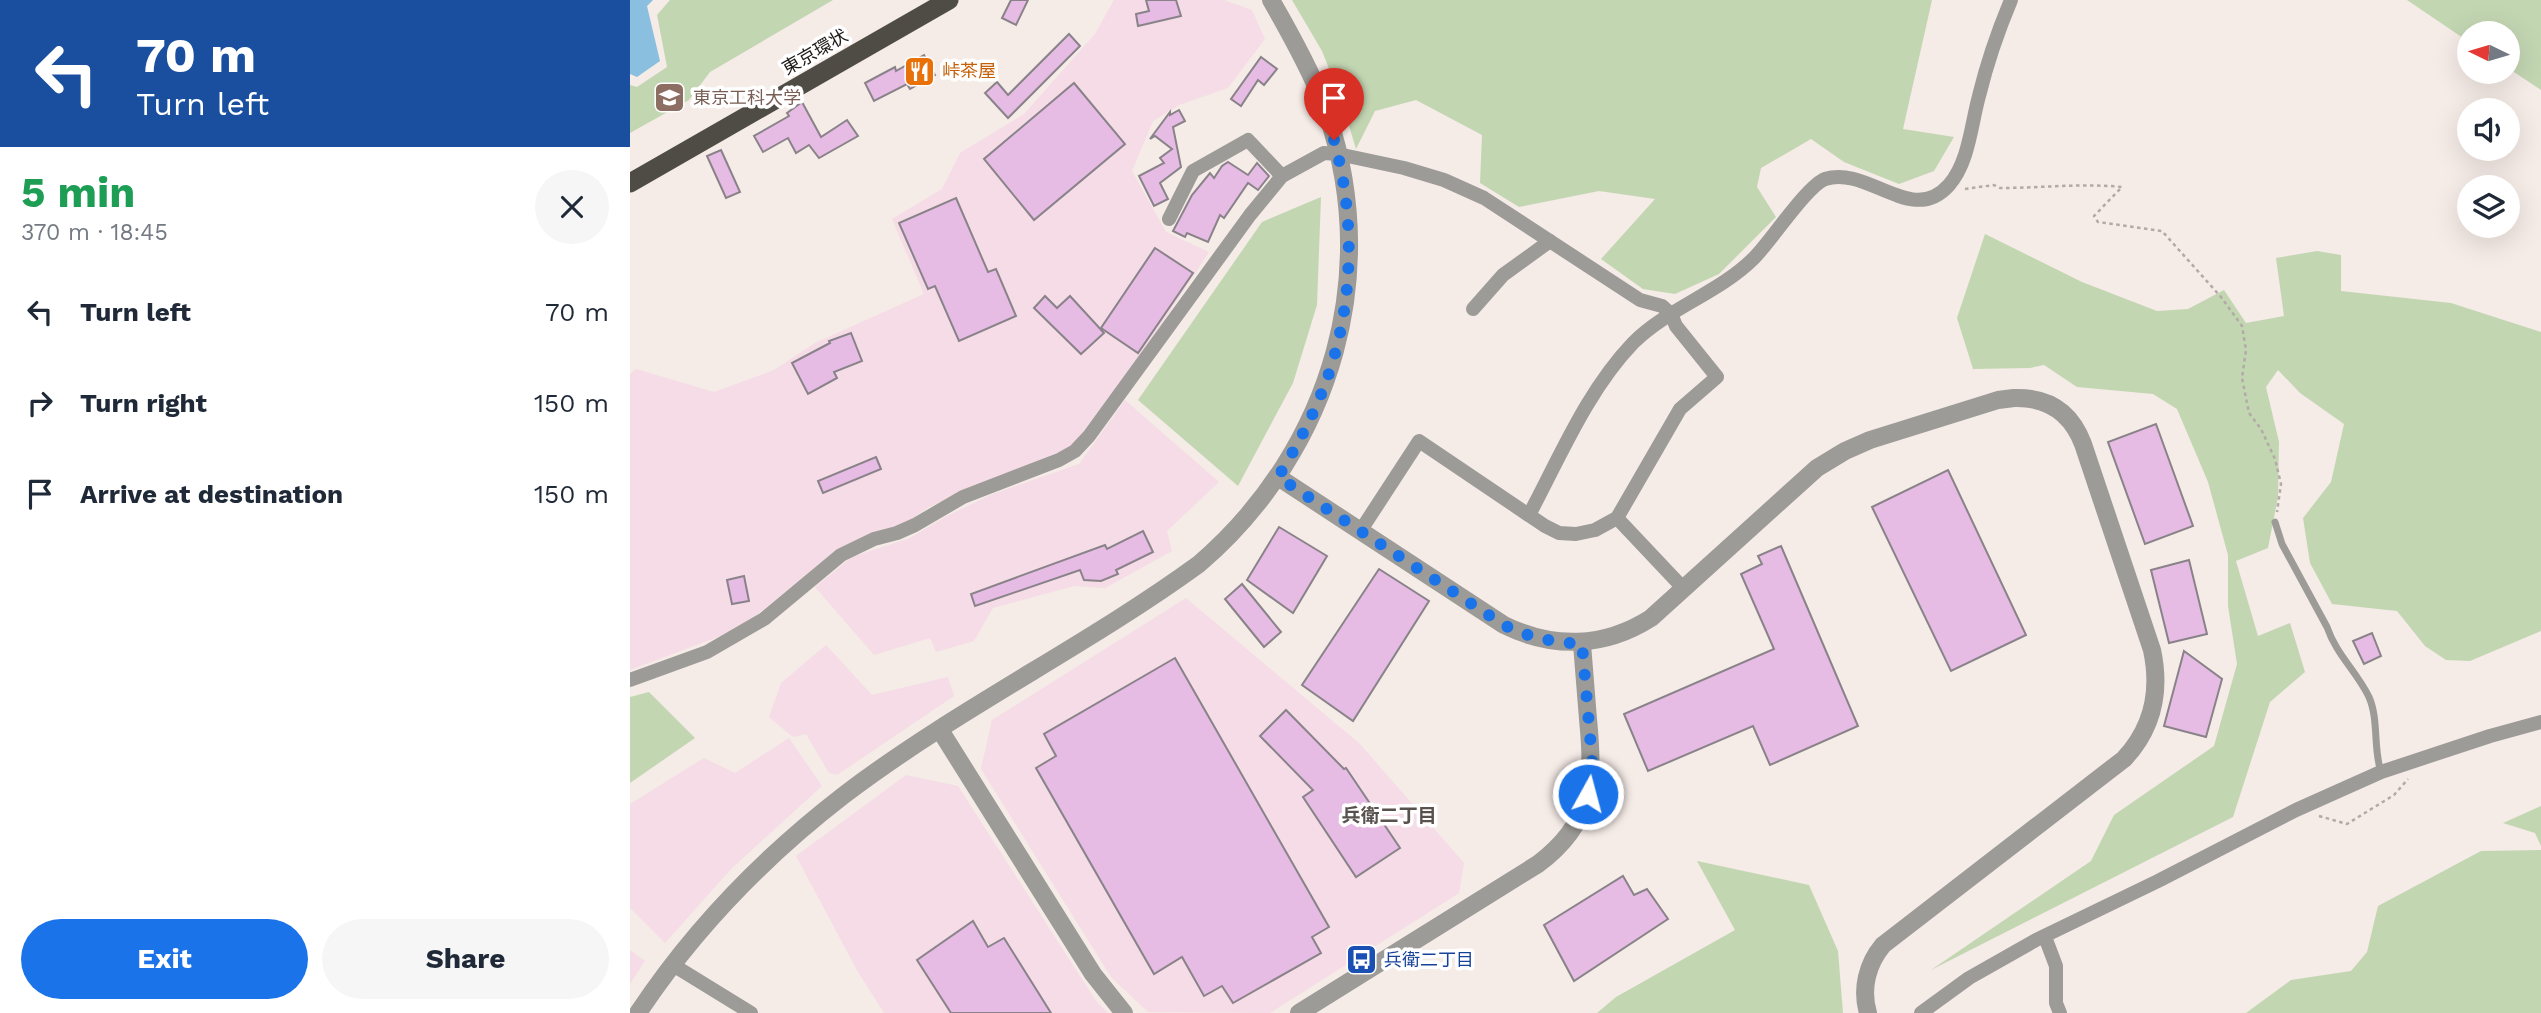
<!DOCTYPE html>
<html lang="en">
<head>
<meta charset="utf-8">
<style>
  body { margin:0; font-family:"Work Sans","Noto Sans JP",sans-serif; background:#f6f6f7; color:#1f2937; height:100vh; display:flex; flex-direction:column; font-size:26px; white-space:nowrap }
  * { box-sizing:border-box; margin:0 }
  p { font-size:23px; color:#747a83 }
  .icon { flex:none; width:38px; height:38px; fill:none; stroke:currentColor; stroke-width:2; stroke-linecap:round; stroke-linejoin:round }
  .map { position:relative; flex:1; overflow:hidden }
  .panel { display:flex; flex-direction:column; background:#fff; width:630px }
  .panel>* { flex:none }
  .banner { background:#1a4fa0; color:#fff; overflow:hidden }
  .needle { width:46px; rotate:275deg }
  .fabs { position:absolute; left:1827px; top:21px; display:grid; gap:14px }
  .fabs a { display:grid; place-items:center; width:63px; height:63px; border-radius:50%; background:#fff; box-shadow:0 7px 28px #0002; font-size:35px }
  .pin { position:absolute; display:grid; place-items:center; width:60px; height:60px; color:#fff; margin:-72px -30px; border-radius:50% 50% 50% 0; rotate:-45deg; box-shadow:0 0 7px #0007 }
  .pin .icon { rotate:45deg }
  .me { position:absolute; width:77px; margin:-38px; rotate:7deg; stroke-linejoin:round; filter:drop-shadow(0 0 5px #0008) }
  .turn { display:flex; align-items:center; gap:24px; height:147px; padding:0 21px; font-size:32px }
  .turn .icon { width:91px; height:91px; stroke-width:2.5 }
  .turn b { display:block; font-size:49px; line-height:60px }
  .round { display:grid; place-items:center; flex:none; width:74px; height:74px; border-radius:37px; background:#f6f6f7 }
  .headline { display:flex; align-items:center; justify-content:space-between; height:119px; padding:0 21px }
  h1 { font-size:42px; font-weight:700; line-height:52px; color:#1e9e55 }
  .primary-button { display:flex; gap:14px; margin-top:auto; padding:14px 21px }
  .primary-button a { flex:1; height:80px; border-radius:42px; background:#1a73e8; color:#fff; font-size:28px; font-weight:700; line-height:80px; text-align:center }
  .primary-button a+a { background:#f6f6f7; color:#1f2937 }
  ul { padding:0; list-style:none }
  li { display:flex; align-items:center; gap:21px; height:91px; padding:0 21px }
  li div { flex:1 }
  li b { display:block; font-size:26px }
  li em { font-style:normal }
  main { display:flex; flex:1; min-height:0 }
  .map>svg:first-child { display:block }
  .industrial { fill:#f5dce6 }
  .green { fill:#c3d6b2 }
  .water { fill:#8bbfdf }
  .building { fill:#e6bce4; stroke:#898389; stroke-width:2 }
  .lines { fill:none; stroke-linecap:round; stroke-linejoin:round }
  .path { stroke:#b1aaa6; stroke-width:2.5; stroke-dasharray:3.5 3.5; stroke-linecap:butt }
  .service { stroke:#9c9b97; stroke-width:7 }
  .minor { stroke:#9c9b97; stroke-width:14 }
  .tertiary { stroke:#9c9b97; stroke-width:18 }
  .trunk { stroke:#4e4c45; stroke-width:19 }
  .route { stroke:#1a73e8; stroke-width:12; stroke-dasharray:0 21.6 }
  .labels { text-anchor:middle; stroke-width:7; stroke-linejoin:round; paint-order:stroke }
  .street-label { font-size:18px; fill:#1c1917; stroke:#fff }
  .food-label { font-size:18px; fill:#c56008; stroke:#fff; text-anchor:start }
  .education-label { font-size:18px; fill:#785e54; stroke:#fff; text-anchor:start }
  .transit-label { font-size:18px; fill:#164399; stroke:#fff; text-anchor:start }
  .neighbourhood-label { font-size:19px; font-weight:bold; fill:#59514e; stroke:#fff }
</style>
</head>
<body>
<main>
<section class="panel">
<div class="banner">
<div class="turn"><svg class="icon" aria-label="left" viewBox="0 0 24 24"><path d="M17 20v-9H6M10 6l-5 5 5 5"/></svg><div><b>70 m</b>Turn left</div></div>
</div>
<div class="headline"><div><h1>5 min</h1><p>370 m · 18:45</p></div><a class="round"><svg class="icon" aria-label="close" viewBox="0 0 24 24"><path d="M6 6l12 12M18 6L6 18"/></svg></a></div>
<ul>
<li><svg class="icon" aria-label="left" viewBox="0 0 24 24"><path d="M17 20v-9H6M10 6l-5 5 5 5"/></svg><div><b>Turn left</b></div><em>70 m</em></li>
<li><svg class="icon" aria-label="right" viewBox="0 0 24 24"><path d="M7 20v-9h11M14 6l5 5-5 5"/></svg><div><b>Turn right</b></div><em>150 m</em></li>
<li><svg class="icon" aria-label="arrive" viewBox="0 0 24 24"><path d="M6 21V4h12l-3 4 3 4H6"/></svg><div><b>Arrive at destination</b></div><em>150 m</em></li>
</ul>
<div class="primary-button"><a>Exit</a><a>Share</a></div>
</section>
<div class="map">
<svg width="1911" height="1013" viewBox="0 0 1911 1013">
  <rect width="100%" height="100%" fill="#f5ebe7"/>
  <g class="industrial">
    <path d="M484 0H594L622 10 635 39 598 88 549 105 523 121 502 171 536 232 579 252 508 360 441 447 299 507 270 527 192 562 109 629 0 670V374L6 369 84 392 144 370 185 343 294 294 262 219 312 189 330 153 394 114 465 34Z"/>
    <path d="M495 400 589 482 537 531 542 551 475 588 444 586 363 608 344 641 306 652 300 638 244 655 185 587 222 557 280 538 317 516 363 494 449 464Z"/>
    <path d="M556 598 730 744 834 863 829 893 640 1013 518 1012 481 977 351 769 362 720Z"/>
    <path d="M196 645 242 695 318 677 324 696 207 775 199 773 176 734 163 737 139 717 151 683Z"/>
    <path d="M159 738 192 786 102 868 35 943 0 908V804L74 758 105 773Z"/>
    <path d="M276 775 328 786 466 1001 478 1013H254L228 972 166 856Z"/>
    <path d="M0 950 15 961 0 984Z"/>
  </g>
  <g class="green">
    <path d="M40 0H203L80 72 59 100 0 133V85L7 87 37 67 27 15Z"/>
    <path d="M662 0H1302L1273 129 1324 137 1304 171 1269 184 1214 162 1181 139 1131 168 1127 187 1146 217 1089 274 1045 294 1013 289 971 259 1025 199 969 191 889 207 850 183 852 135 786 100 745 111 726 149 711 99 692 51Z"/>
    <path d="M1777 0H1911V90L1878 68V33H1839V42Z"/>
    <path d="M691 197 687 305 663 383 608 486 508 400 632 222Z"/>
    <path d="M1355 234 1452 282 1527 311 1558 309 1594 290 1616 323 1654 316 1646 258 1687 251 1711 255V291L1821 303 1911 332V631L1840 661 1816 660 1795 646 1767 611 1702 604 1680 563 1673 518 1701 482 1714 424 1670 393 1648 370 1636 387 1649 442 1648 497 1638 548 1606 561 1628 636 1660 623 1675 672 1640 702 1603 817 1301 970 1461 861 1484 815 1584 746 1607 664 1598 606V555L1578 482 1547 409 1523 394 1447 387 1414 365 1400 368 1343 369 1327 318Z"/>
    <path d="M19 692 65 738 0 783V697Z"/>
    <path d="M1911 806V846L1905 833 1873 823Z"/>
    <path d="M1911 850V1013H1616L1661 980 1721 971 1737 952 1748 906 1851 851Z"/>
    <path d="M1067 861 1179 885 1208 951 1213 1013H967L986 997 1105 930Z"/>
  </g>
  <path class="water" d="M0 0H23L17 6 30 61 7 77 0 74Z"/>
  <g class="building">
    <path d="M381 0H398L386 25 372 18Z"/>
    <path d="M516 0H546L551 16 508 26 506 14 519 11Z"/>
    <path d="M439 34 450 46 378 118 355 93 367 82 378 95Z"/>
    <path d="M294 55 305 75 280 89 277 84 244 101 235 83 265 67 266 71Z"/>
    <path d="M631 57 647 69 634 85 628 80 611 106 601 99Z"/>
    <path d="M444 83 495 144 404 220 354 159Z"/>
    <path d="M172 102 191 137 217 120 228 136 189 158 179 145 166 153 158 138 133 152 124 136 159 116 157 113Z"/>
    <path d="M549 110 555 121 543 127 551 167 530 183 538 199 524 206 509 176 534 163 530 158 542 149 525 136 520 139 540 112V115Z"/>
    <path d="M91 150 110 192 96 198 77 156Z"/>
    <path d="M598 162 618 175 627 163 639 176 628 190 618 183 594 218 590 215 578 242 557 233 555 237 543 231 562 195 580 173 584 178 592 166Z"/>
    <path d="M326 198 358 272 366 269 386 316 329 341 305 286 298 289 269 223Z"/>
    <path d="M525 248 563 273 508 353 471 328Z"/>
    <path d="M415 296 427 308 440 296 474 333 451 354 404 308Z"/>
    <path d="M221 333 232 361 204 372 207 378 178 394 162 363 200 343 199 341Z"/>
    <path d="M1526 424 1563 526 1515 544 1478 442Z"/>
    <path d="M246 457 251 469 193 493 188 481Z"/>
    <path d="M1318 470 1396 635 1321 671 1242 507Z"/>
    <path d="M649 527 697 556 663 613 617 580Z"/>
    <path d="M513 531 523 552 486 570 488 574 471 581 454 580 450 570 345 606 341 594 475 545 477 549Z"/>
    <path d="M1151 546 1228 726 1140 765 1123 726 1018 771 994 714 1144 649 1111 574 1132 564 1128 556Z"/>
    <path d="M1559 560 1577 634 1539 643 1521 570Z"/>
    <path d="M749 569 799 601 723 721 672 685Z"/>
    <path d="M114 576 119 601 102 604 97 580Z"/>
    <path d="M612 584 651 632 634 647 595 599Z"/>
    <path d="M1742 633 1751 656 1734 664 1723 641Z"/>
    <path d="M1554 651 1592 679 1576 737 1534 726Z"/>
    <path d="M545 658 699 927 682 937 691 953 603 1003 592 986 574 996 552 957 524 974 406 768 426 756 414 734Z"/>
    <path d="M656 710 714 769 716 768 770 848 726 877 673 797 683 790 630 736Z"/>
    <path d="M993 876 1004 895 1017 889 1038 919 944 981 914 925Z"/>
    <path d="M343 921 358 947 374 938 421 1013H321L287 960Z"/>
  </g>
  <g class="lines">
    <g class="path">
      <path d="M1335 189 1364 185 1370 188C1411 188 1452 183 1492 187L1464 216 1468 222 1532 231 1591 297 1612 326 1616 350 1612 378 1619 413 1631 429 1645 459 1651 484 1647 512"/>
      <path d="M1689 816 1717 824 1764 795 1778 779"/>
    </g>
    <path class="service" d="M1645 522 1652 544 1697 627C1706 654 1727 672 1739 697 1749 720 1743 748 1751 772"/>
    <g class="minor">
      <path d="M539 219 563 171 618 140 652 176"/>
      <path d="M843 309 873 275 920 241"/>
      <path d="M899 515C930 457 957 391 1003 343 1038 308 1089 293 1124 258 1141 241 1177 186 1195 179 1238 165 1282 227 1319 185 1339 162 1341 125 1349 96 1357 63 1368 31 1381 0"/>
      <path d="M987 518 1054 589"/>
      <path d="M0 680 77 652 134 619 211 555 244 539 267 533 285 525 333 497 429 460 445 451 459 436 620 215 652 176 694 153 708 154 774 168 814 180 854 198 1010 300 1032 306 1041 314 1046 326 1087 377 1050 409 987 518 965 530 946 534 929 533 915 526 789 441 731 530"/>
      <path d="M1415 937 1426 966V1003L1430 1013"/>
      <path d="M43 965 121 1013"/>
      <path d="M1291 1013 1339 978 1406 940 1528 881 1666 810 1751 772 1860 736 1911 722"/>
    </g>
    <g class="tertiary">
      <path d="M648 477 874 625C923 649 974 648 1021 618L1187 468 1215 451 1240 440 1368 400 1384 398C1418 397 1441 412 1453 444L1522 650C1531 692 1523 728 1494 759L1253 945C1237 964 1231 989 1238 1013"/>
      <path d="M310 730 463 974 494 1013"/>
      <path d="M8 1013C63 930 135 856 214 795 327 709 455 647 569 564 703 449 756 267 692 100 678 65 660 33 641 0"/>
      <path d="M669 1013 908 864C963 823 964 782 958 719 956 694 954 669 952 644"/>
    </g>
    <path class="trunk" d="M0 183 319 0"/>
  </g>
  <g class="lines">
    <path class="route" d="M704 140C726 219 724 309 694 387 682 418 666 448 648 477L874 625C899 638 924 642 952 644L962 759 958 794"/>
  </g>
  <defs>
    <symbol id="restaurant-square" viewBox="-11 -11 22 22"><rect x="-9" y="-9" width="18" height="18" rx="4" fill="#e8710a" stroke="#fff"/><path d="M-5-6h1v4h1v-4h1v4h1v-4h1v5L-1.5 .5V6h-2V.5L-5-1ZM5-6V6H3V1.5H1.5Q1.5-4 5-6Z" fill="#fff"/></symbol>
    <symbol id="university-square" viewBox="-11 -11 22 22"><rect x="-9" y="-9" width="18" height="18" rx="4" fill="#8d6e63" stroke="#fff"/><path d="M0-5L7-2L0 1L-7-2ZM-4 1L0 2.5L4 1V4Q0 6-4 4Z" fill="#fff"/></symbol>
    <symbol id="bus-square" viewBox="-11 -11 22 22"><rect x="-9" y="-9" width="18" height="18" rx="4" fill="#1a4fb4" stroke="#fff"/><path d="M-5-6H5V4H4V6H2V4H-2V6H-4V4H-5ZM-3.5-4V0h7V-4ZM-3.5 1.2v1.5H-2V1.2ZM2 1.2v1.5H3.5V1.2Z" fill="#fff"/></symbol>
  </defs>
  <g fill-rule="evenodd">
    <use href="#restaurant-square" x="272" y="54" width="35" height="35"/>
    <use href="#university-square" x="22" y="80" width="35" height="35"/>
    <use href="#bus-square" x="714" y="942" width="35" height="35"/>
  </g>
  <g class="labels">
    <g class="street-label">
      <text transform="translate(185 52) rotate(-30)" y="6">東京環状</text>
    </g>
    <g class="food-label">
      <text x="312" y="77">峠茶屋</text>
    </g>
    <g class="education-label">
      <text x="63" y="104">東京工科大学</text>
    </g>
    <g class="transit-label">
      <text x="754" y="966">兵衛二丁目</text>
    </g>
    <g class="neighbourhood-label">
      <text x="759" y="822">兵衛二丁目</text>
    </g>
  </g>
</svg>
<div class="fabs">
<a><svg class="needle" viewBox="-14 -14 28 28"><path d="M0-13l5 13h-10z" fill="#e53935"/><path d="M0 13l5-13h-10z" fill="#747a83"/></svg></a>
<a><svg class="icon" aria-label="sound" viewBox="0 0 24 24"><path d="M4 9h4l5-4v14l-5-4H4zM17 9q2 3 0 6"/></svg></a>
<a><svg class="icon" aria-label="layers" viewBox="0 0 24 24"><path d="M12 4l9 5-9 5-9-5zM3 14l9 5 9-5"/></svg></a>
</div>
<div class="pin" style="left:704px;top:140px;background:#d93025"><svg class="icon" aria-label="arrive" viewBox="0 0 24 24"><path d="M6 21V4h12l-3 4 3 4H6"/></svg></div>
<svg class="me" style="left:958px;top:794px" viewBox="-20 -20 40 40"><circle r="17" fill="#1a73e8" stroke="#fff" stroke-width="3"/><path d="M0-11L8 9 0 5-8 9z" fill="#fff"/></svg>
</div>
</main>
</body>
</html>
